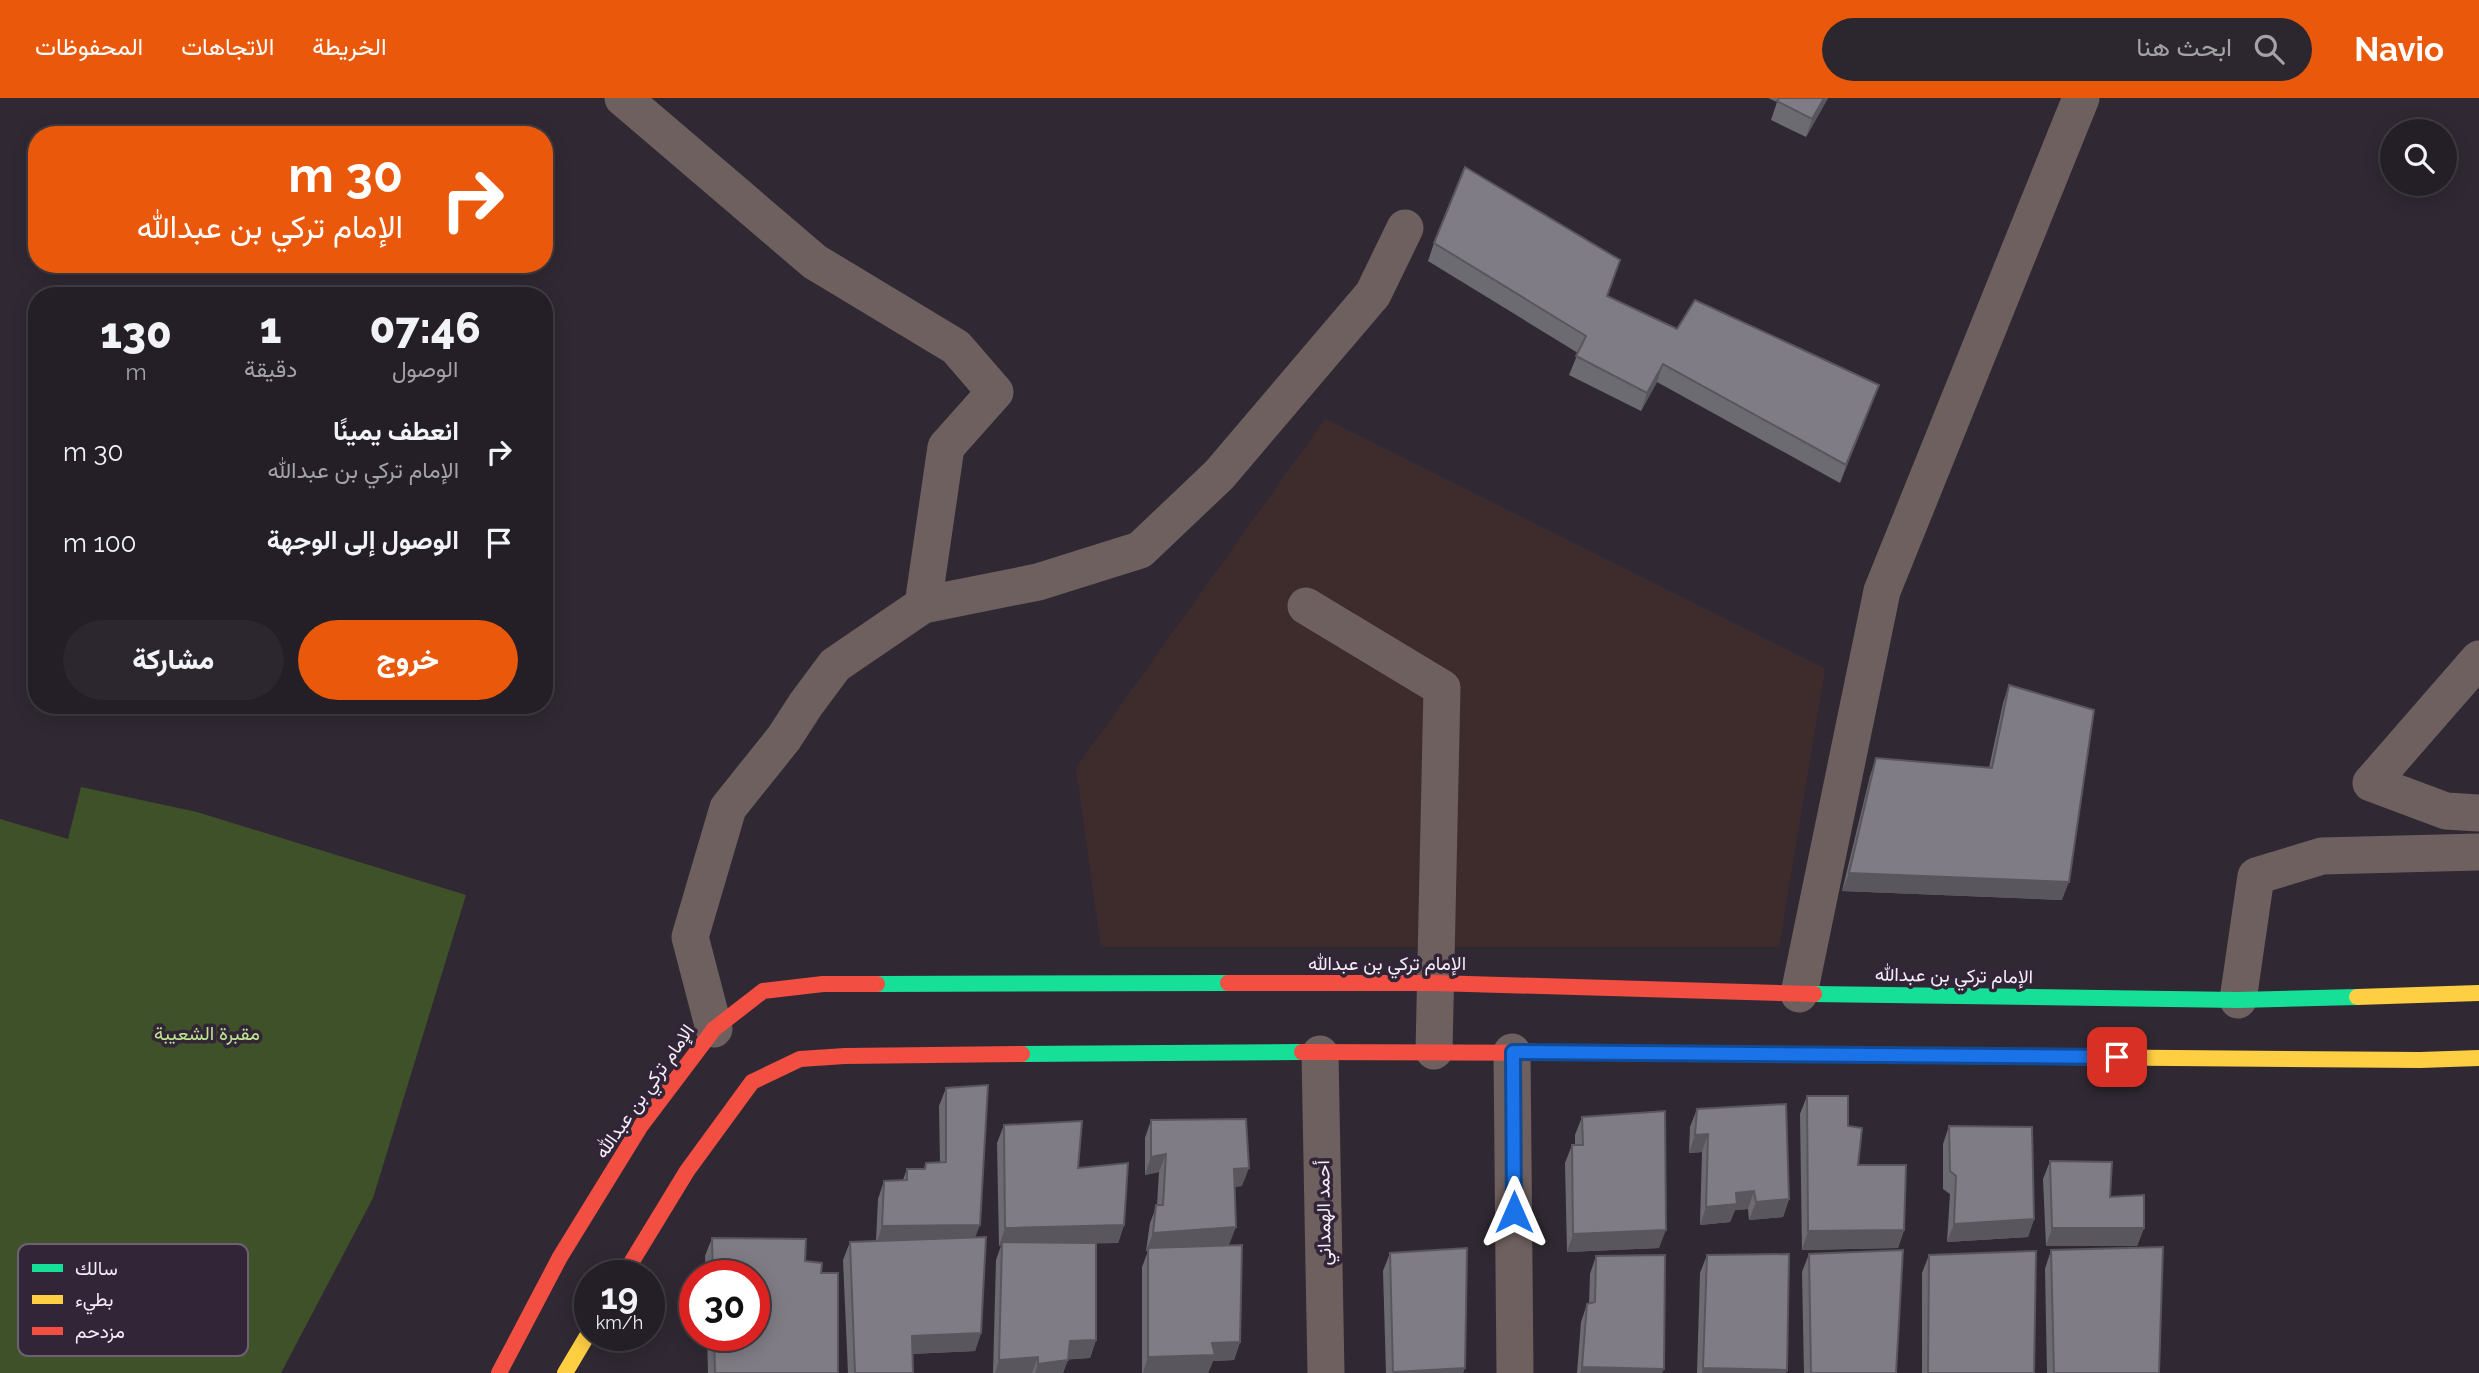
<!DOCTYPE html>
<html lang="ar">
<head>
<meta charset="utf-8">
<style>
  body { margin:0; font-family:Raleway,Vazirmatn,sans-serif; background:#2c272e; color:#f1f3f6; direction:rtl; height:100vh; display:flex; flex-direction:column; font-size:26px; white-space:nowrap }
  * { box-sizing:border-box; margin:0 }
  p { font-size:23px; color:#a3a2a7 }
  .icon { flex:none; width:38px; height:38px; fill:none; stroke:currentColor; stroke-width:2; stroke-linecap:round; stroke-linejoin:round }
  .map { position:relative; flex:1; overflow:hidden; direction:ltr }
  .panel { position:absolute; left:28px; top:189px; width:525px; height:427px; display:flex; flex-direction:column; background:#241f26; border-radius:28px; box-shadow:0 4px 18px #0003,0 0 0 2px #413d43; direction:rtl }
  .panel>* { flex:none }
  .hud { position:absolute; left:28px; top:28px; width:525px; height:147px; border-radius:28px; box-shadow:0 4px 18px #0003,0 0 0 2px #413d43; direction:rtl; background:#ea580c; color:#fff; overflow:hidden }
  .controls { position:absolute; left:2380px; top:21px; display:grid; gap:14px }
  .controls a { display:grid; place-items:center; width:77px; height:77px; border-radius:50%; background:#241f26; box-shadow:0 4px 18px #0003,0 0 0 2px #413d43; font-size:35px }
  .speed { position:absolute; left:574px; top:1162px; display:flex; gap:14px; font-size:35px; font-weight:700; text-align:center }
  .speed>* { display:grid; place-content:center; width:91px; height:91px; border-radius:50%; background:#241f26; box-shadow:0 4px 18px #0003,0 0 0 2px #413d43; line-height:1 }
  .speed small { font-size:18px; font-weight:400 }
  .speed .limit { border:10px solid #d22; background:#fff; color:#111 }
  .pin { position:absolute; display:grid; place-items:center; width:60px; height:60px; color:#fff; margin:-30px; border-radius:14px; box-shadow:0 4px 10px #0006 }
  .me { position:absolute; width:77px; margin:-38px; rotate:0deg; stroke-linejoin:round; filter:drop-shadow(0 0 5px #0008) }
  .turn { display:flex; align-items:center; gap:24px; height:147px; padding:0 35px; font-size:32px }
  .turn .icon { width:91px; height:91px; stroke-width:2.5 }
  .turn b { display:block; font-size:49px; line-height:60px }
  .eta { display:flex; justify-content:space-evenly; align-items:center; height:119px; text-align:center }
  .eta b { font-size:42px; font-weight:800; line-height:49px }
  .cta { display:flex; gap:14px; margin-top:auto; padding:14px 35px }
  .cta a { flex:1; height:80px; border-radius:42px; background:#ea580c; color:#fff; font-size:28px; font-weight:800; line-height:80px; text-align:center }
  .cta a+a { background:#2c272e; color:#f1f3f6 }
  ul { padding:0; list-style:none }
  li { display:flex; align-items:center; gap:21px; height:91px; padding:0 35px }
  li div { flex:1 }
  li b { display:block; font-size:26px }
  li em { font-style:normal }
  header { display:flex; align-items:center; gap:42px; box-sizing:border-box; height:98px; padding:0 35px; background:#ea580c; color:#fff }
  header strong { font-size:33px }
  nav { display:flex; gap:38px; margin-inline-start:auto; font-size:24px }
  .search { width:490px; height:63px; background:#2c272e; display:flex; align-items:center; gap:18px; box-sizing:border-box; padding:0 24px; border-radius:38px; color:#a3a2a7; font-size:26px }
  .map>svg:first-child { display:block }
  .industrial { fill:#3e2c2d }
  .green { fill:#3f5128 }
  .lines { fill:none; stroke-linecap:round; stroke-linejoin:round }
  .street { stroke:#6e605e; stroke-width:37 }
  .fast { stroke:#16e098; stroke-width:16 }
  .slow { stroke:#ffcf43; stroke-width:16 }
  .jam { stroke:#f24e42; stroke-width:16 }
  .wall { fill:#6d6b72 }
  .shaded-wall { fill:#59575d }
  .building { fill:#7f7c85; stroke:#59575d; stroke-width:2 }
  .route-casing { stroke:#114b97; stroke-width:18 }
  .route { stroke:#1a73e8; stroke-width:12 }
  .labels { text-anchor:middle; stroke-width:7; stroke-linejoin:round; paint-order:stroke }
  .street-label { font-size:19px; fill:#f4ecf8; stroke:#322537 }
  .park-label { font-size:19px; fill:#bde68e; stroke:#322537 }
  .key { fill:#322537; stroke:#6c6171; stroke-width:2 }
  .key-label { font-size:19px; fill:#f4ecf8 }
</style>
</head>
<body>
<header>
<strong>Navio</strong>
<div class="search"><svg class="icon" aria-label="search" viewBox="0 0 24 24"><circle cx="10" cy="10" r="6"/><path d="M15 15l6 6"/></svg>ابحث هنا</div>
<nav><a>الخريطة</a><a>الاتجاهات</a><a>المحفوظات</a></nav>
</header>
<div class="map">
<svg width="2479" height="1275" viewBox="0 0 2479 1275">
  <rect width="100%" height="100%" fill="#302933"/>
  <path class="industrial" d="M1325 321 1825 571 1779 849H1101L1076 670Z"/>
  <path class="green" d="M81 689 197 714 466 797 373 1100 281 1275H0V721L68 741Z"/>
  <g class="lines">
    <g class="street">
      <path d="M623 0 815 164 956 249 995 294 946 349 923 507 835 567 806 606 784 640 728 710 690 839 714 931"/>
      <path d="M923 507 1038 484 1140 452 1219 377 1373 196 1405 130"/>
      <path d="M1306 508 1442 590 1434 953"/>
      <path d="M2479 561 2371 685 2446 713 2479 715"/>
      <path d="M1799 896 1882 493 2081 0"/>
      <path d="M2238 902 2256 778 2322 758 2479 754"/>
      <path d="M1512 954 1515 1275"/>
      <path d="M1320 956 1326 1275"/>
    </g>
    <g class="fast">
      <path d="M877 886 1228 885"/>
      <path d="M1814 896 2238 902 2357 899"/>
      <path d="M1654 955 2060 959"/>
      <path d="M1022 956 1302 954"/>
    </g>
    <g class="slow">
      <path d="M2357 899 2479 895"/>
      <path d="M2060 959 2420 962 2479 960"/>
      <path d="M565 1275 590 1233"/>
    </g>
    <g class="jam">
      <path d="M1228 885H1435L1814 896"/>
      <path d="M1302 954 1654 955"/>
      <path d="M623 1178 687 1073 752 984 800 961 845 958 1022 956"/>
      <path d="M499 1275 560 1159 640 1029 714 931 763 893 823 886H877"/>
    </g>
  </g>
  <g class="wall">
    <path d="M1768 0H1828L1806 39 1771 22 1777 4Z"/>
    <path d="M1434 145 1607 198 1677 231 1879 287 1840 385 1657 284 1641 313 1569 277 1578 255 1428 163Z"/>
    <path d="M2009 587 2062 802 1842 793 1870 678 1876 660 1989 670 2003 605Z"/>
    <path d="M946 990 975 1139 981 1235 975 1253 912 1256 913 1275H848L843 1162 850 1144 876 1143 878 1101 884 1083 903 1082 907 1071H924L926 1065H940L939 1008Z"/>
    <path d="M1807 998 1848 1028 1858 1067 1904 1132 1898 1150 1802 1152 1800 1016Z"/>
    <path d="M1697 1011 1789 1101 1783 1119 1749 1122 1748 1111 1735 1112 1730 1124 1700 1127 1702 1054 1689 1055 1690 1029Z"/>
    <path d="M1582 1019 1659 1150 1567 1154 1565 1065 1572 1047H1575V1037Z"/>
    <path d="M1151 1022 1242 1088 1235 1089 1229 1147 1240 1244 1234 1262 1213 1263 1208 1275H1142V1169L1148 1153H1146L1150 1125 1157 1107 1159 1074 1145 1077V1040Z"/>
    <path d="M1004 1027 1078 1070 1124 1127 1118 1145H1096V1242L1090 1260 1068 1261 1063 1275H993L996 1162 1001 1148H999L997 1045Z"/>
    <path d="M1949 1028 2034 1121 2028 1139 1947 1144 1950 1096 1943 1091V1046Z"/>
    <path d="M2050 1063 2110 1099 2144 1130 2137 1148H2046L2043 1081Z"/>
    <path d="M712 1140 821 1175 838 1275H708L707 1237H754V1178H706L705 1158Z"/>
    <path d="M2051 1152 2159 1275H2047L2045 1171Z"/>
    <path d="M1390 1155 1465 1270 1463 1275H1386L1383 1173Z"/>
    <path d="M1809 1156 1896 1275H1804L1802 1174Z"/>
    <path d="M1707 1157 1787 1272 1786 1275H1697L1700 1175Z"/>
    <path d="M1929 1157 2034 1275H1922V1175Z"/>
    <path d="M1596 1158 1664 1271 1662 1275H1577L1581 1224 1587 1206H1589L1590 1176Z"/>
  </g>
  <g class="shaded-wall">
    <path d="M1824 0H1828L1806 39 1812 21Z"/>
    <path d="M1663 266 1657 284 1641 313 1647 295Z"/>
    <path d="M1879 287 1872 305 1840 385 1846 367Z"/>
    <path d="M1849 775 2069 784 2062 802 1842 793Z"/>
    <path d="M1708 1036 1702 1054 1689 1055 1695 1037Z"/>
    <path d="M1166 1056 1159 1074 1145 1077 1151 1059Z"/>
    <path d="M1249 1070 1242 1088 1228 1089 1234 1071Z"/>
    <path d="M1754 1093 1748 1111 1735 1112 1730 1124 1700 1127 1706 1109 1736 1095Z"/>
    <path d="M1789 1101 1783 1119 1749 1122 1756 1104Z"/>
    <path d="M2034 1121 2028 1139 1947 1144 1954 1126Z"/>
    <path d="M980 1127 973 1145 876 1147 882 1128Z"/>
    <path d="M1124 1127 1118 1145 1002 1148V1144L1001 1148H999L1005 1130Z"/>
    <path d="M1236 1129 1229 1147 1146 1153 1153 1135Z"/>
    <path d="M2052 1130H2144L2137 1148H2046Z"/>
    <path d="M1666 1132 1659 1150 1567 1154 1573 1136Z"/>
    <path d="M1904 1132 1898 1150 1802 1152 1808 1133Z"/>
    <path d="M981 1235 975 1253 906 1256 912 1238Z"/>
    <path d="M1096 1242 1090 1260 1063 1262 1070 1243Z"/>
    <path d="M1240 1244 1234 1262 1213 1263 1208 1275H1143L1148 1259 1212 1245Z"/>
    <path d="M1038 1259 1032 1275H995L999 1262Z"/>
    <path d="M1068 1262 1063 1275H1035L1038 1266Z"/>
    <path d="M1582 1269 1664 1271 1662 1275H1580Z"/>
    <path d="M1465 1270 1463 1275H1392L1393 1274Z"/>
    <path d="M1703 1270 1787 1272 1786 1275H1702Z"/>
  </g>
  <g class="building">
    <path d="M1779 0H1824L1812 21 1777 3Z"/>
    <path d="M1465 69 1620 162 1607 198 1677 231 1695 202 1879 287 1846 367 1663 266 1647 295 1576 258 1586 238 1434 145Z"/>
    <path d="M2009 587 2094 612 2069 784 1849 775 1876 660 1992 670Z"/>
    <path d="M988 987 980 1127 882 1128 884 1083 907 1082V1071H925L926 1065 946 1064V990Z"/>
    <path d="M1807 998H1848V1028L1862 1030 1858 1067H1906L1904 1132 1808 1133Z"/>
    <path d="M1786 1006 1789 1101 1756 1104 1754 1093 1736 1095 1737 1106 1706 1109 1708 1036 1695 1037 1697 1011Z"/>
    <path d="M1665 1013 1666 1132 1573 1136 1572 1047H1583L1582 1019Z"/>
    <path d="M1246 1021 1249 1070 1234 1071 1236 1129 1153 1135 1156 1107H1163L1166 1056 1151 1059V1022Z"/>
    <path d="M1082 1023 1078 1070 1128 1065 1124 1127 1005 1130 1004 1027Z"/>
    <path d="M1949 1028 2032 1029 2034 1121 1954 1126 1956 1078 1950 1073Z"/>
    <path d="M2050 1063 2112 1064 2110 1099 2144 1097V1130H2052Z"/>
    <path d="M986 1139 981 1235 912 1238 913 1275H855L850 1144Z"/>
    <path d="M712 1140 806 1141 805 1163 822 1165 821 1175H838V1275H715L714 1237H754V1178H713Z"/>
    <path d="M1002 1144 1096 1145V1242L1070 1243 1068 1262 1038 1266V1259L999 1262Z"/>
    <path d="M1242 1147 1240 1244 1212 1245 1215 1257 1148 1259V1150Z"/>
    <path d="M2163 1149 2159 1275H2054L2051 1152Z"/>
    <path d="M1467 1150 1465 1270 1393 1274 1390 1155Z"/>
    <path d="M1903 1152 1896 1275H1811L1809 1156Z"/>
    <path d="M2036 1153 2034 1275H1928L1929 1157Z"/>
    <path d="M1789 1156 1787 1272 1703 1270 1707 1157Z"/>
    <path d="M1665 1157 1664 1271 1582 1269 1587 1206 1595 1204 1596 1158Z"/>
  </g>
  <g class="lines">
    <defs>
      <path id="route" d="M1514 1114 1513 954 2117 959"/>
    </defs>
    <use href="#route" class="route-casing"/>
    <use href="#route" class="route"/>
  </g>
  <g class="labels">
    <g class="street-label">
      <text x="1387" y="872">الإمام تركي بن عبدالله</text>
      <text transform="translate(1954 877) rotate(1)" y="7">الإمام تركي بن عبدالله</text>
      <text transform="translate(644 993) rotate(-55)" y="7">الإمام تركي بن عبدالله</text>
      <text transform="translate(1323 1115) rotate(-91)" y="7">أحمد الهمداني</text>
    </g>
    <g class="park-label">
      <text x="207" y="942">مقبرة الشعيبة</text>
    </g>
  </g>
  <rect x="18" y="1146" width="230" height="112" rx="10" class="key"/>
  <rect x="32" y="1166" width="31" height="8" fill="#16e098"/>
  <rect x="32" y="1197" width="31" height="9" fill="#ffcf43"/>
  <rect x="32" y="1229" width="31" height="8" fill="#f24e42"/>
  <g class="key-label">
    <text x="75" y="1177">سالك</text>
    <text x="75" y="1208">بطيء</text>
    <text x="75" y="1240">مزدحم</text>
  </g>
</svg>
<div class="controls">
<a><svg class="icon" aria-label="search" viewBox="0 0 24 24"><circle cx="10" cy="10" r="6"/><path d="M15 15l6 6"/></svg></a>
</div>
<div class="speed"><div>19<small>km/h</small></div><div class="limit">30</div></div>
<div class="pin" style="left:2117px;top:959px;background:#d93025"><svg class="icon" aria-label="arrive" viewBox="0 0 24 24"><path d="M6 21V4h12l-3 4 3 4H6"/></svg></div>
<svg class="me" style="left:1514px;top:1114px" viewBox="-20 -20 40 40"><path d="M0-17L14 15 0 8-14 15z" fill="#1a73e8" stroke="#fff" stroke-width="4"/></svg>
<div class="hud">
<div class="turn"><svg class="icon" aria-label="right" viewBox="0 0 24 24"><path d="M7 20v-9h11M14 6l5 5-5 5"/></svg><div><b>30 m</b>الإمام تركي بن عبدالله</div></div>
</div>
<section class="panel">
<div class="eta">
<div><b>07:46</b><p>الوصول</p></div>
<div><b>1</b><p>دقيقة</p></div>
<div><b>130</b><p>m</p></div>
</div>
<ul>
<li><svg class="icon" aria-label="right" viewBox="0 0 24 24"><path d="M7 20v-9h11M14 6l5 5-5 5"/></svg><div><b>انعطف يمينًا</b><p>الإمام تركي بن عبدالله</p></div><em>30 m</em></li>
<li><svg class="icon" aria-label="arrive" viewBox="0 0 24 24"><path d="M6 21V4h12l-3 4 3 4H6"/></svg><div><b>الوصول إلى الوجهة</b></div><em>100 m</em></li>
</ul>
<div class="cta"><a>خروج</a><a>مشاركة</a></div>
</section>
</div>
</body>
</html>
